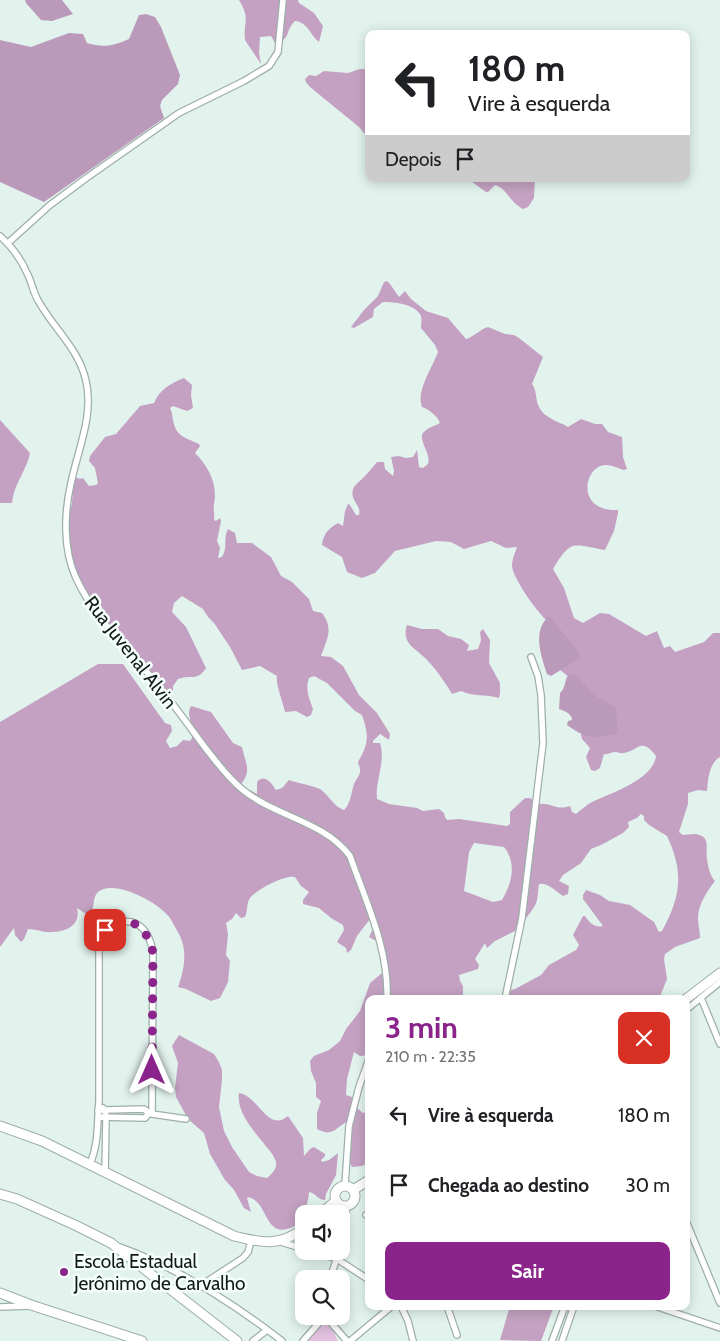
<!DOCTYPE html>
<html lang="pt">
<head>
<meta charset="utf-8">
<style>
  body { margin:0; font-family:Cabin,sans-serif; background:#f2f2f2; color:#202124; height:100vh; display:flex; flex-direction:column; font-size:19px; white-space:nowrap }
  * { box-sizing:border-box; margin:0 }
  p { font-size:16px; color:#757577 }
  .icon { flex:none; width:28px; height:28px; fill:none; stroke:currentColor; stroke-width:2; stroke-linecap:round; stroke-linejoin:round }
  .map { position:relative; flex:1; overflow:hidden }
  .panel { position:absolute; left:365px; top:995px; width:325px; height:315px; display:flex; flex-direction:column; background:#fff; border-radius:10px; box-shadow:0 2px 12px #0003 }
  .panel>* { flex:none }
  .banner { position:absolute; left:365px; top:30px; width:325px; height:152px; border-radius:10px; box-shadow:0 2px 12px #0003; background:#fff; color:#202124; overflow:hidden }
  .tools { position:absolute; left:295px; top:1205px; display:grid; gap:10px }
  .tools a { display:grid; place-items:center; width:55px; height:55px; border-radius:10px; background:#fff; box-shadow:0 2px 12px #0003; font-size:25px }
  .pin { position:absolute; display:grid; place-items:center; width:42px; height:42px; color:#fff; margin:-21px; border-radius:10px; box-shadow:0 2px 8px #0006 }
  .me { position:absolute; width:55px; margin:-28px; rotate:0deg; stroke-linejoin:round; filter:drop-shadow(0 0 4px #0008) }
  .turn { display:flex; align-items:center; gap:18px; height:105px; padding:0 20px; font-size:22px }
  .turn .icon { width:65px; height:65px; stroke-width:2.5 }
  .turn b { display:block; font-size:35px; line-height:42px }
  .then { display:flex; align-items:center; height:48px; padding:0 20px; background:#0003; gap:10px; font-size:19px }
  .round { display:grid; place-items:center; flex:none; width:52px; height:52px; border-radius:10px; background:#f2f2f2 }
  .overview { display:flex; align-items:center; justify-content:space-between; height:85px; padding:0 20px }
  h1 { font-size:30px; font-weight:700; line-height:38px; color:#8a248b }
  .primary-button { display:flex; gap:10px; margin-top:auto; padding:10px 20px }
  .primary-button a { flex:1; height:58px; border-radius:10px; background:#8a248b; color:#fff; font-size:20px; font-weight:700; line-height:58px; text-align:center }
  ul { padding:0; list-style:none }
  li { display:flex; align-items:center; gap:15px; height:70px; padding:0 20px }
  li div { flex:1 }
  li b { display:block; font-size:19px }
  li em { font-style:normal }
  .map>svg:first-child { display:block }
  .green { fill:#e3c1e1 }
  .forest { fill:#c4a1c2; fill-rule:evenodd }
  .water { fill:#bb99ba }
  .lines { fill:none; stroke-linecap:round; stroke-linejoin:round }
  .street-casing { stroke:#9eaea9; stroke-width:8 }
  .secondary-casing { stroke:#9eaea9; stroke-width:11 }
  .primary-casing { stroke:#9eaea9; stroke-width:11 }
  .street { stroke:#fff; stroke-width:5.5 }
  .secondary { stroke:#fff; stroke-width:9 }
  .primary { stroke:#fff; stroke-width:9 }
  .route { stroke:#8a248b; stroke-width:9; stroke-dasharray:0 16.2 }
  .poi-dot { fill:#8a248b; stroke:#f4fffc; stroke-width:2 }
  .labels { text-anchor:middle; stroke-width:5; stroke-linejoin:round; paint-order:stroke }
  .street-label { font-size:19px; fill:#131917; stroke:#f4fffc }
  .poi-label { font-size:19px; fill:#131917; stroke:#f4fffc; text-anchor:start }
</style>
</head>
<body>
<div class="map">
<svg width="720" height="1341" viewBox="0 0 720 1341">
  <rect width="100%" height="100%" fill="#e2f3ee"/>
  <path class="green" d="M326 1324 331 1326 338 1341H308L317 1328Z"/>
  <g class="forest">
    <path d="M239 0H298L299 3 314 13 323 26 319 42C310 35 308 22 295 21 284 32 292 39 275 43L271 36 260 37 259 53 261 64 245 40C243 21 251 20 239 0Z"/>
    <path d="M360 69H369V139L359 127 310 87 306 82 305 79 309 75 316 76 324 71 348 73Z"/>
    <path d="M468 179H535L534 198 528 207 523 209C509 202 508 189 495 185L488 192H486Z"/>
    <path d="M387 281 390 284 399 297 405 291 411 299 426 311 448 318 466 339C474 337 480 329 488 327L505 334 514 335 519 338 543 357 532 384C537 390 535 399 539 407 544 418 558 421 568 427L581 419 595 424H602L608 432 622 437 623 457 627 469 624 470C618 468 611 465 605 465 584 466 575 512 618 510V513L614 531 605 550C572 544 571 539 553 569L564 588 574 618 583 623 600 613 609 614 646 636 657 631 664 648 670 646 675 652 704 642 713 633H720V757C709 763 708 780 707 791L698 790 688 793V804L679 832 683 835C688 835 694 833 699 835 711 838 705 851 707 859 708 866 710 876 715 881 707 891 698 905 698 918 698 925 700 931 700 938L675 947 665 954 664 959 667 979 659 999H504L505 992 515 989 541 975 549 965 576 950 579 945 573 935 583 916H585C589 922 594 928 603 926L583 899V895L586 890 600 895 609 901 630 905 654 922 659 932 662 931C681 896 684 872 667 836L649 825 644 820V816L641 814 637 818 628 822 629 827 623 833 603 844 591 849 581 863 563 875 559 881 569 886 568 894 563 896C556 891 547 882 539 884 538 889 538 895 537 900 536 908 524 918 521 928L495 941 487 948 485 943 475 959 479 965 478 969 459 975 460 981 463 986V999H369V1055L360 1056 354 1052 347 1079 346 1095 352 1097 357 1108 363 1113 369 1111V1162L362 1166 352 1167C345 1156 348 1134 348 1121 336 1127 333 1138 317 1129V1113L321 1101 316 1097V1083L311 1071 310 1061 314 1056 329 1050 340 1041 346 1029 360 1011 370 983 382 973 383 968 378 942 369 937 374 927 373 918 370 919 357 936 351 950 347 953 346 948 337 942 344 930 343 925 331 918 319 908 303 904V900L309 892 301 886 295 877C285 874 256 890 250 898 246 904 248 911 245 917L241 918 236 913 232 919 226 923 228 934 226 955 230 961 228 982 220 998 211 1001 186 989 178 987C184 971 188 951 179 934 176 929 173 923 170 918 160 903 114 878 98 892 92 898 95 906 91 913L86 914 77 908C81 924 68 932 52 932 44 933 36 929 28 929L24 939 21 942 15 935 14 928 0 947V722L98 664H123L165 723 171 725 172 731 166 741 170 748 177 746 183 740 190 741C199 730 184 718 191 706L211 712 233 743 242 747C246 766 253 771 238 788L239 792 248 797V792L250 790 257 794V782C265 773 272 784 276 790L282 788 289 780C298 783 314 786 320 789 329 795 333 806 344 810 351 803 351 793 354 784 356 779 361 775 360 769 360 767 358 764 358 762 369 744 369 735 362 715L355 711 327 683 314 676 309 678C305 689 309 698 313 709L311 715 307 717 296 711 285 712C283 702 275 683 277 676L260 666 242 670 230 647 214 623 208 617 203 609 182 596 174 603 172 612 186 627 206 668C197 682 191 674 178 679L173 686V694H169C138 649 73 609 66 551 65 543 64 529 66 521 68 515 71 510 72 503 73 494 72 485 73 476L80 479 83 478 89 486 96 485 98 483 95 468 89 461 90 456 105 437 116 434 140 406 154 403C159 390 171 383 184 378L192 385 191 395 193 408 187 411 173 406 170 408C173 414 172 418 174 424 177 437 189 439 199 444L200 446 195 453C209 467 218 485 214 504 213 509 215 515 214 520L216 521 220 518 221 521 217 541 220 548 218 558 222 557C228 548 223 537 228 529L235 533 237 543H252L271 557 281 576 292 582 309 599 313 611 322 613C334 629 327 639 321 656L331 657 343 666 359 695 377 713 390 734 389 740 380 734 373 741V743H380C386 762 375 780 377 799L389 804 417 808 423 811 439 809 444 813 445 817 447 820 459 819 507 826 510 824V812L525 798H530L538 804C552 802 555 811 570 806L572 812 576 814C581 810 586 805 592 802 611 793 653 780 656 756 641 736 638 751 624 753 622 754 617 752 616 752 611 752 609 755 604 754L600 768 595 771 591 770 586 757 590 748 582 739 581 735 584 729 587 692 559 669 551 624C540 617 513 579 512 566 512 559 515 553 517 547L506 548 491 541 464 549 451 542 436 541 395 551 375 573 362 578 347 572 342 557 322 545C323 534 329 528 338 523L343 526 345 511 348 504 350 505 356 515H359C361 507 355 504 353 497 350 486 359 483 364 477 369 472 373 467 377 462H384L385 469 393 476 394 471 391 457 399 456 406 458 413 457 417 450 419 467 423 468 428 464C432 453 415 438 425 431 429 427 435 426 440 423 438 416 428 409 422 407 416 391 432 368 438 352L435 345 421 328C421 325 422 319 421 316 416 304 394 302 383 302L374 309 373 317 354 328 351 327 364 310 378 296 384 282ZM474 843 504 847C517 863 512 883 502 900L493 902 464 891 469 852Z"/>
    <path d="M0 420 30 453C27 470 13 485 12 503H0Z"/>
    <path d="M407 625 422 629H438L448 636 461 639 469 645 467 651 478 649 481 640 480 632 483 629 490 640 489 663 500 683V693L499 698C485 694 473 697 461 691L452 694C445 682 434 666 424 657 418 651 411 648 407 640 405 635 405 630 407 625Z"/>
    <path d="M179 1035 214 1054 219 1062 222 1070V1080L219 1107 224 1131 232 1147 249 1172 257 1176 267 1178C272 1174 277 1169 276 1162 274 1155 269 1150 265 1145 254 1131 236 1112 239 1093 259 1096 267 1133 288 1116L303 1138 304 1156 310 1149 314 1147 325 1154V1156L321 1160 322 1162 329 1160 338 1153 336 1175 326 1194 325 1200C318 1200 316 1193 309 1192 309 1200 305 1206 306 1214H304C303 1219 300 1223 295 1226 263 1242 270 1202 248 1197L247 1198 251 1212 244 1208 234 1190 225 1180 210 1154 204 1133 188 1119 176 1097 175 1088 178 1063 172 1046Z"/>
    <path d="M510 1306H554L541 1341 500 1340Z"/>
  </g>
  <g class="water">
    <path d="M25 0H62L73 14 52 21 41 20 26 3Z"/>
    <path d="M146 14 155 17 161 27 180 75 178 84 162 100 160 106 164 118 44 202 0 182V40L31 47 69 33 83 34 87 43C104 48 113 46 129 39L139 15Z"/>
    <path d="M549 616 579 652 580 658 551 676 547 674C541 655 532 631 549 616Z"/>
    <path d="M569 674 578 677 594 695 616 708 618 733C593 739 588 740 567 725L568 721 572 720C572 714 565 711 559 709L560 693C566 688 564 680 569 674Z"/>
  </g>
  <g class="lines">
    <defs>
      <g id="street">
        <path d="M0 236C11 246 21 259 27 273 32 282 33 293 39 302 54 329 79 349 86 381 94 415 78 449 71 483 64 513 63 550 76 578 94 617 125 647 153 679 172 702 189 726 207 750 218 764 229 779 243 790 276 817 324 821 350 856 366 902 389 949 387 999"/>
        <path d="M8 243 50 205 85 179 179 113 244 81 269 66 278 52 283 0"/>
        <path d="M701 998 720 1044"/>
        <path d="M505 999 522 918 543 743 541 695 538 676 531 657"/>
        <path d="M686 1010 720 982"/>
        <path d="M103 1108 105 1110 144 1109 149 1113"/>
        <path d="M98 1110H105L106 1118 105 1172"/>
        <path d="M152 1114 186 1119"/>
        <path d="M90 1164C99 1143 97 1123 99 1101V941C111 916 141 914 150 941 152 945 152 949 153 953L152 1114 149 1113 145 1118 98 1117"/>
        <path d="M345 1185 349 1126 359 1087 369 1059"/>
        <path d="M366 1215 369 1217"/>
        <path d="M686 1221 720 1303"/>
        <path d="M341 1239 347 1206"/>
        <path d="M281 1242 304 1249"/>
        <path d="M120 1247C178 1268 233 1303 282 1341"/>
        <path d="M312 1251 337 1259 369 1280"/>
        <path d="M330 1279 339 1251"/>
        <path d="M200 1286 243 1258 248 1252 251 1241"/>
        <path d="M401 1306 408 1321 413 1341"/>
        <path d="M447 1306 457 1335"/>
        <path d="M655 1306 720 1328"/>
        <path d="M0 1307 29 1306"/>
        <path d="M253 1341 267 1330"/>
        <path d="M303 1341 325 1316 347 1341"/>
        <path d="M350 1341 392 1306"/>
        <path d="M552 1341 565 1306"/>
        <path d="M562 1341 574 1306"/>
      </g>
      <g id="secondary">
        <path d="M686 999 720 973"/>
        <path d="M0 1126 42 1141 234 1236C262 1243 280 1247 304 1228"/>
        <circle cx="345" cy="1196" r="10"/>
        <path d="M353 1190 369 1180"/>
        <path d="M0 1194 17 1199 77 1226 111 1243 237 1341"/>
        <path d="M320 1214 336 1201"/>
      </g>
      <path id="primary" d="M0 1293 31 1305 142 1341"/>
    </defs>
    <use href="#street" class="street-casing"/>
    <use href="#secondary" class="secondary-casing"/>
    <use href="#primary" class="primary-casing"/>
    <use href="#street" class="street"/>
    <use href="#secondary" class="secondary"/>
    <use href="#primary" class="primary"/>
  </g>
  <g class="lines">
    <path class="route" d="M105 930C129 910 148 928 153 953L152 1070"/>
  </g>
  <circle class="poi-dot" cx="64" cy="1272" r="5"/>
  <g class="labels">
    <g class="street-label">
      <text transform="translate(131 652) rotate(52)" y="7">Rua Juvenal Alvin</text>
    </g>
    <g class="poi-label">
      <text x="74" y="1268">Escola Estadual<tspan x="74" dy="22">Jerônimo de Carvalho</tspan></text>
    </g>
  </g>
</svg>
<div class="tools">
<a><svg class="icon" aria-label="sound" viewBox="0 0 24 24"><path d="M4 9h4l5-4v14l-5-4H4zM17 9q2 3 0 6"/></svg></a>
<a><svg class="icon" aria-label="search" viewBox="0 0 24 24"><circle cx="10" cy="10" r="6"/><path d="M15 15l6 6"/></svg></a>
</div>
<div class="pin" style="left:105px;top:930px;background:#d93025"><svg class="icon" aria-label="arrive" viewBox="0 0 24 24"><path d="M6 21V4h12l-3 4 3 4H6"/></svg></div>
<svg class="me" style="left:152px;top:1070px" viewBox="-20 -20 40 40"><path d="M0-17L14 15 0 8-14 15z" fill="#8a248b" stroke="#fff" stroke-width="4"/></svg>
<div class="banner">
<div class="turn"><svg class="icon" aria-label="left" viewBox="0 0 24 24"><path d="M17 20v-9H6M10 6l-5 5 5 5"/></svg><div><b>180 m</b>Vire à esquerda</div></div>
<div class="then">Depois<svg class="icon" aria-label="arrive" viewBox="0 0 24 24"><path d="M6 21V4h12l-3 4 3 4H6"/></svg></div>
</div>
<section class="panel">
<div class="overview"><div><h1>3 min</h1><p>210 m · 22:35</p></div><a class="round" style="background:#d93025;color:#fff"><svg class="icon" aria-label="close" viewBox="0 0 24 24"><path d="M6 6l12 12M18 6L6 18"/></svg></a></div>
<ul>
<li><svg class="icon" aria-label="left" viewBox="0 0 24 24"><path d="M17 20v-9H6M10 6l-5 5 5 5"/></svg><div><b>Vire à esquerda</b></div><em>180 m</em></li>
<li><svg class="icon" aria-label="arrive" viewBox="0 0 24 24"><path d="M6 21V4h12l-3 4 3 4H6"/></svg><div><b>Chegada ao destino</b></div><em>30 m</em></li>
</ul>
<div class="primary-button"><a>Sair</a></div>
</section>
</div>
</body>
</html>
